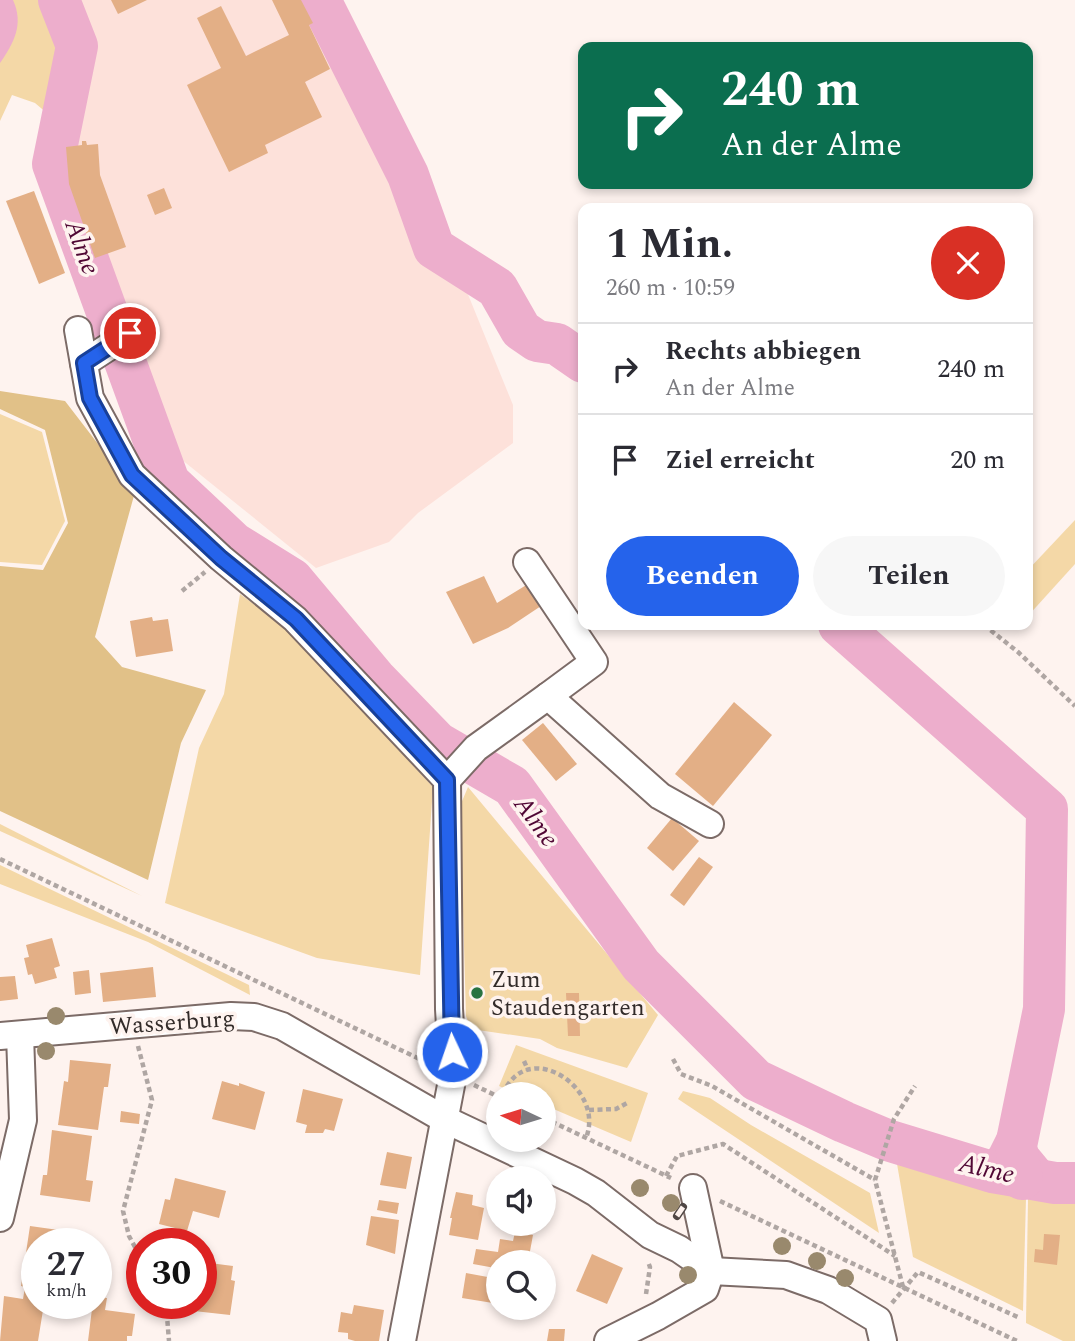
<!DOCTYPE html>
<html lang="de">
<head>
<meta charset="utf-8">
<style>
  body { margin:0; font-family:Spectral,serif; background:#f7f7f7; color:#2b2b33; height:100vh; display:flex; flex-direction:column; font-size:26px; white-space:nowrap }
  * { box-sizing:border-box; margin:0 }
  p { font-size:23px; color:#7c7c81 }
  .icon { flex:none; width:38px; height:38px; fill:none; stroke:currentColor; stroke-width:2; stroke-linecap:round; stroke-linejoin:round }
  .map { position:relative; flex:1; overflow:hidden }
  .drawer { position:absolute; left:578px; top:203px; width:455px; height:427px; display:flex; flex-direction:column; background:#fff; border-radius:14px; box-shadow:0 4px 10px #0003 }
  .drawer>* { flex:none }
  .banner { position:absolute; left:578px; top:42px; width:455px; height:147px; border-radius:14px; box-shadow:0 4px 10px #0003; background:#0b6e4f; color:#fff; overflow:hidden }
  .needle { width:46px; rotate:274deg }
  .controls { position:absolute; left:486px; top:1082px; display:grid; gap:14px }
  .controls a { display:grid; place-items:center; width:70px; height:70px; border-radius:50%; background:#fff; box-shadow:0 4px 10px #0003; font-size:35px }
  .speed { position:absolute; left:21px; top:1228px; display:flex; gap:14px; font-size:35px; font-weight:700; text-align:center }
  .speed>* { display:grid; place-content:center; width:91px; height:91px; border-radius:50%; background:#fff; box-shadow:0 4px 10px #0003; line-height:1 }
  .speed small { font-size:18px; font-weight:400 }
  .speed .limit { border:10px solid #d22; background:#fff; color:#111 }
  .pin { position:absolute; display:grid; place-items:center; width:60px; height:60px; color:#fff; margin:-30px; border:4px solid #fff; border-radius:50%; box-shadow:0 2px 7px #0007 }
  .me { position:absolute; width:77px; margin:-38px; rotate:357deg; stroke-linejoin:round; filter:drop-shadow(0 0 5px #0008) }
  .turn { display:flex; align-items:center; gap:24px; height:147px; padding:0 28px; font-size:32px }
  .turn .icon { width:91px; height:91px; stroke-width:2.5 }
  .turn b { display:block; font-size:49px; line-height:60px }
  .round { display:grid; place-items:center; flex:none; width:74px; height:74px; border-radius:37px; background:#f7f7f7 }
  .summary { display:flex; align-items:center; justify-content:space-between; height:119px; padding:0 28px }
  h1 { font-size:42px; font-weight:700; line-height:52px }
  .button { display:flex; gap:14px; margin-top:auto; padding:14px 28px }
  .button a { flex:1; height:80px; border-radius:42px; background:#2563eb; color:#fff; font-size:28px; font-weight:700; line-height:80px; text-align:center }
  .button a+a { background:#f7f7f7; color:#2b2b33 }
  ul { padding:0; list-style:none }
  li { display:flex; align-items:center; gap:21px; height:91px; padding:0 28px; border-top:2px solid #e1e1e2 }
  li div { flex:1 }
  li b { display:block; font-size:26px }
  li em { font-style:normal }
  .map>svg:first-child { display:block }
  .built { fill:#fde1da }
  .green { fill:#f4d8a7 }
  .forest { fill:#e1c188 }
  .water { fill:#edaecc }
  .lines { fill:none; stroke-linecap:round; stroke-linejoin:round }
  .river { stroke:#edaecc; stroke-width:42 }
  .building { fill:#e3af86 }
  .minor-casing { stroke:#7c6b67; stroke-width:30 }
  .path { stroke:#afa6a3; stroke-width:4.5; stroke-dasharray:5 3.5; stroke-linecap:butt }
  .minor { stroke:#fff; stroke-width:26 }
  .rail-casing { stroke:#4f4745; stroke-width:8 }
  .rail { stroke:#fef3ef; stroke-width:5; stroke-dasharray:16; stroke-linecap:butt }
  .tree { fill:#99896d }
  .route-casing { stroke:#184099; stroke-width:18 }
  .route { stroke:#2563eb; stroke-width:12 }
  .poi-dot { fill:#297341; stroke:#fef3ef; stroke-width:2.5 }
  .labels { text-anchor:middle; stroke-width:7; stroke-linejoin:round; paint-order:stroke }
  .poi-label { font-size:24px; fill:#322b29; stroke:#fef3ef; text-anchor:start }
  .street-label { font-size:24px; fill:#322b29; stroke:#fef3ef }
  .water-label { font-size:26px; font-style:italic; fill:#500734; stroke:#fef3ef }
</style>
</head>
<body>
<div class="map">
<svg width="1075" height="1341" viewBox="0 0 1075 1341">
  <rect width="100%" height="100%" fill="#fef3ef"/>
  <path class="built" d="M73 0H307L425 256 467 292 513 405V443L418 513 389 542 316 568 171 451 131 347 93 259 66 185 63 147 95 46Z"/>
  <g class="green">
    <path d="M0 0H41L59 42 62 64 48 114 35 103 12 95 0 121Z"/>
    <path d="M0 414 42 432 65 521 42 565 0 562Z"/>
    <path d="M1075 520V564L1027 617V571Z"/>
    <path d="M240 594 286 628 433 787 420 975 317 958 165 903 199 748 224 694Z"/>
    <path d="M468 787 658 1015 627 1068 557 1048 540 1039 471 1029 466 1016 460 806Z"/>
    <path d="M0 824 142 896 0 831Z"/>
    <path d="M0 865 249 985 250 995 148 942 0 884Z"/>
    <path d="M516 1045 648 1093 631 1142 544 1105V1094H517L499 1086Z"/>
    <path d="M683 1091 710 1098 751 1125 870 1193 879 1233 678 1099Z"/>
    <path d="M896 1158 1026 1198 1023 1311 913 1257Z"/>
    <path d="M1028 1199H1075V1341H1063L1026 1323Z"/>
  </g>
  <path class="forest" d="M0 391 65 401 135 492 95 637 122 667 206 690 181 743 148 880 0 811V566L43 570 68 523 45 430 0 409Z"/>
  <g class="water">
    <path d="M0 0H13C24 24 14 43 0 63Z"/>
    <path d="M1006 1116 1036 1146 1055 1169 1075 1174V1193L1060 1195 1052 1190C1025 1196 1005 1187 981 1178L982 1158 990 1148Z"/>
  </g>
  <g class="lines">
    <g class="river">
      <path d="M59 0 77 46 53 164 169 482 234 543 292 579 375 678 438 743 512 786 641 965 756 1080 844 1122 887 1140 992 1172 1055 1183H1075"/>
      <path d="M320 0 408 175 434 248 497 288 521 330 537 341 557 344 583 362"/>
      <path d="M839 625 1047 809 1044 1009 1016 1146 1022 1179"/>
    </g>
  </g>
  <g class="building">
    <path d="M111 0H147L118 14Z"/>
    <path d="M272 0H301L313 23 309 25 330 69 305 82 322 117 265 145 268 153 229 172 187 85 221 68 197 18 221 6 246 56 289 35Z"/>
    <path d="M82 141H86L87 145 98 144 100 175 126 247 95 258 69 184 66 147 82 145Z"/>
    <path d="M164 188 172 208 155 215 147 195Z"/>
    <path d="M34 191 65 273 39 284 6 201Z"/>
    <path d="M484 576 497 603 528 584 541 606 508 628 473 644 446 592Z"/>
    <path d="M152 617 153 621 168 619 173 651 136 657 130 621Z"/>
    <path d="M734 702 772 735 713 806 675 774Z"/>
    <path d="M543 723 577 764 556 781 522 740Z"/>
    <path d="M672 818 699 841 673 871 647 848Z"/>
    <path d="M699 857 713 867 684 906 670 895Z"/>
    <path d="M52 938 60 966 54 968 57 978 35 984 32 974 28 975 24 958 29 957 26 945Z"/>
    <path d="M153 967 156 997 103 1002 100 973Z"/>
    <path d="M89 970 91 993 75 995 73 972Z"/>
    <path d="M15 976 18 999 0 1001V977Z"/>
    <path d="M566 993H579L580 1036H568Z"/>
    <path d="M70 1060 111 1064 108 1087H104L98 1130 58 1125 64 1081 68 1082Z"/>
    <path d="M222 1081 239 1086V1083L265 1092 255 1130 212 1119Z"/>
    <path d="M303 1089 343 1099 334 1131 325 1129 323 1133H305L307 1125 296 1122Z"/>
    <path d="M121 1111 140 1114 139 1124 120 1122Z"/>
    <path d="M52 1130 92 1136 86 1180 93 1181 90 1202 40 1195 43 1175H47Z"/>
    <path d="M387 1152 412 1157 406 1189 380 1185Z"/>
    <path d="M175 1178 226 1191 219 1218 193 1211 187 1231 159 1224 165 1199 170 1200Z"/>
    <path d="M456 1192 473 1195 472 1205 484 1208 478 1240 449 1235 452 1218H450Z"/>
    <path d="M379 1200 399 1203 397 1214 377 1210Z"/>
    <path d="M371 1216 399 1220 395 1254 366 1245Z"/>
    <path d="M30 1226 87 1234 88 1244H37V1304H44L38 1341H0L4 1296 23 1299 25 1287 21 1286Z"/>
    <path d="M515 1232 533 1235 528 1262H499V1304L462 1298 466 1273 493 1278 495 1268 473 1264 476 1249 498 1252 500 1239 513 1241Z"/>
    <path d="M1044 1234 1060 1235 1057 1265 1034 1262 1035 1249 1043 1250Z"/>
    <path d="M592 1254 623 1268 607 1304 576 1291Z"/>
    <path d="M202 1262 233 1266 231 1280 235 1281 230 1315 194 1311 195 1304H201Z"/>
    <path d="M96 1297 107 1298 105 1310 135 1314 132 1336H127V1341H88L92 1309 81 1307V1304H96Z"/>
    <path d="M354 1305 384 1310 379 1341H355L348 1339V1333L338 1332 341 1312 352 1314Z"/>
    <path d="M549 1329H565L564 1341H547Z"/>
  </g>
  <g class="lines">
    <defs>
      <g id="minor">
        <path d="M78 330 90 398 132 475 221 558 295 619 447 780 449 1009 453 1075 402 1341"/>
        <path d="M84 363 130 333"/>
        <path d="M527 562 594 662 548 696"/>
        <path d="M447 780 476 748 548 696 660 796 710 824"/>
        <path d="M0 1036 231 1016 254 1017 282 1026 444 1119 575 1181 596 1193 650 1235 679 1249 711 1271 786 1275 828 1290 878 1320 883 1341"/>
        <path d="M0 1218 23 1120 20 1035"/>
        <path d="M608 1341 658 1316 705 1289 711 1271 693 1188"/>
      </g>
    </defs>
    <use href="#minor" class="minor-casing"/>
    <g class="path">
      <path d="M182 591 205 572"/>
      <path d="M984 625 1018 652 1075 706"/>
      <path d="M0 859 428 1063"/>
      <path d="M138 1046 152 1100 123 1211 129 1236 142 1260"/>
      <path d="M673 1059 681 1074 712 1086 875 1180"/>
      <path d="M524 1061 528 1070"/>
      <path d="M474 1085 499 1097"/>
      <path d="M503 1094C527 1036 606 1088 586 1138"/>
      <path d="M589 1110 616 1109 629 1102"/>
      <path d="M544 1118 671 1178"/>
      <path d="M666 1176 677 1156 723 1144 895 1256"/>
      <path d="M720 1201 1017 1341"/>
      <path d="M903 1287 875 1180 894 1119 915 1086"/>
      <path d="M646 1294 650 1267 648 1262"/>
      <path d="M892 1303 918 1272 1020 1318"/>
      <path d="M166 1304 169 1341"/>
    </g>
    <use href="#minor" class="minor"/>
    <defs>
      <path id="rail" d="M677 1216 683 1207"/>
    </defs>
    <use href="#rail" class="rail-casing"/>
    <use href="#rail" class="rail"/>
  </g>
  <g class="tree">
    <circle cx="56" cy="1016" r="9"/>
    <circle cx="46" cy="1051" r="9"/>
    <circle cx="640" cy="1188" r="9"/>
    <circle cx="671" cy="1203" r="9"/>
    <circle cx="782" cy="1246" r="9"/>
    <circle cx="817" cy="1261" r="9"/>
    <circle cx="688" cy="1275" r="9"/>
    <circle cx="845" cy="1278" r="9"/>
  </g>
  <g class="lines">
    <defs>
      <path id="route" d="M130 333 84 363 90 398 132 475 221 558 296 619 447 780 452 1052"/>
    </defs>
    <use href="#route" class="route-casing"/>
    <use href="#route" class="route"/>
  </g>
  <circle class="poi-dot" cx="477" cy="993" r="7"/>
  <g class="labels">
    <g class="poi-label">
      <text x="491" y="987">Zum<tspan x="491" dy="28">Staudengarten</tspan></text>
    </g>
    <g class="street-label">
      <text transform="translate(172 1022) rotate(-4)" y="8">Wasserburg</text>
    </g>
    <g class="water-label">
      <text transform="translate(83 247) rotate(70)" y="9">Alme</text>
      <text transform="translate(537 821) rotate(54)" y="9">Alme</text>
      <text transform="translate(987 1168) rotate(13)" y="9">Alme</text>
    </g>
  </g>
</svg>
<div class="controls">
<a><svg class="needle" viewBox="-14 -14 28 28"><path d="M0-13l5 13h-10z" fill="#e53935"/><path d="M0 13l5-13h-10z" fill="#7c7c81"/></svg></a>
<a><svg class="icon" aria-label="sound" viewBox="0 0 24 24"><path d="M4 9h4l5-4v14l-5-4H4zM17 9q2 3 0 6"/></svg></a>
<a><svg class="icon" aria-label="search" viewBox="0 0 24 24"><circle cx="10" cy="10" r="6"/><path d="M15 15l6 6"/></svg></a>
</div>
<div class="speed"><div>27<small>km/h</small></div><div class="limit">30</div></div>
<div class="pin" style="left:130px;top:333px;background:#d93025"><svg class="icon" aria-label="arrive" viewBox="0 0 24 24"><path d="M6 21V4h12l-3 4 3 4H6"/></svg></div>
<svg class="me" style="left:452px;top:1052px" viewBox="-20 -20 40 40"><circle r="17" fill="#2563eb" stroke="#fff" stroke-width="3"/><path d="M0-11L8 9 0 5-8 9z" fill="#fff"/></svg>
<div class="banner">
<div class="turn"><svg class="icon" aria-label="right" viewBox="0 0 24 24"><path d="M7 20v-9h11M14 6l5 5-5 5"/></svg><div><b>240 m</b>An der Alme</div></div>
</div>
<section class="drawer">
<div class="summary"><div><h1>1 Min.</h1><p>260 m · 10:59</p></div><a class="round" style="background:#d93025;color:#fff"><svg class="icon" aria-label="close" viewBox="0 0 24 24"><path d="M6 6l12 12M18 6L6 18"/></svg></a></div>
<ul>
<li><svg class="icon" aria-label="right" viewBox="0 0 24 24"><path d="M7 20v-9h11M14 6l5 5-5 5"/></svg><div><b>Rechts abbiegen</b><p>An der Alme</p></div><em>240 m</em></li>
<li><svg class="icon" aria-label="arrive" viewBox="0 0 24 24"><path d="M6 21V4h12l-3 4 3 4H6"/></svg><div><b>Ziel erreicht</b></div><em>20 m</em></li>
</ul>
<div class="button"><a>Beenden</a><a>Teilen</a></div>
</section>
</div>
</body>
</html>
